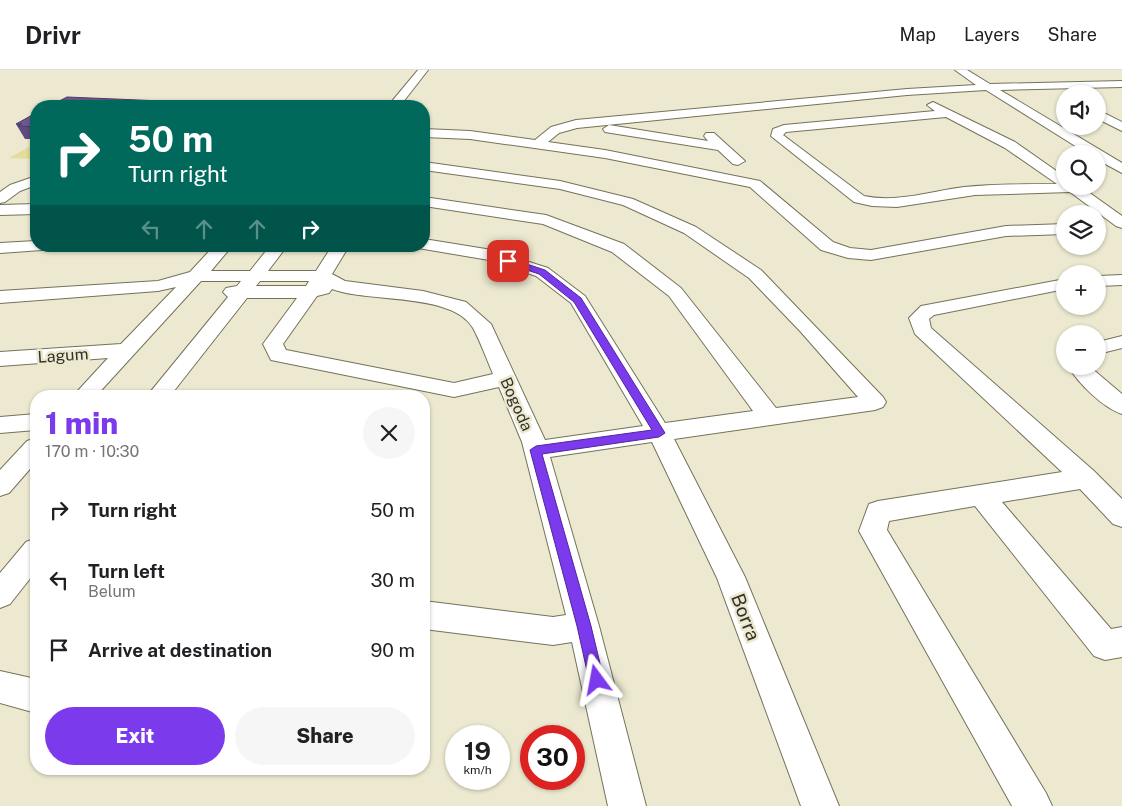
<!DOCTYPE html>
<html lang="en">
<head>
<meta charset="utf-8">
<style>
  body { margin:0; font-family:"Public Sans",sans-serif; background:#f6f6f6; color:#202124; height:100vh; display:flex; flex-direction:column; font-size:19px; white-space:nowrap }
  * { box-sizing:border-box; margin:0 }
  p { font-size:16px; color:#757577 }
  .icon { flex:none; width:28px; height:28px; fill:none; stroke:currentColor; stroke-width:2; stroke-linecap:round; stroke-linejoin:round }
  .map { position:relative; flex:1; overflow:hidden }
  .panel { position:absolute; left:30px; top:320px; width:400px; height:385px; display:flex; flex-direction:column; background:#fff; border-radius:20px; box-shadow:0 1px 4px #0004 }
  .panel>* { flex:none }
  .banner { position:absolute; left:30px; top:30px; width:400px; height:152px; border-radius:20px; box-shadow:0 1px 4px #0004; background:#00695c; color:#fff; overflow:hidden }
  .buttons { position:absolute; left:1056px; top:15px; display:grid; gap:10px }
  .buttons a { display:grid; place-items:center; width:50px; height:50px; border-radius:50%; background:#fff; box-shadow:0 1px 4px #0004; font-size:25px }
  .speed { position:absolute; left:445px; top:655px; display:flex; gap:10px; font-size:25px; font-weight:700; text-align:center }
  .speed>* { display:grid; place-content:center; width:65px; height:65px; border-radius:50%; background:#fff; box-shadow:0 1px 4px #0004; line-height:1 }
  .speed small { font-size:12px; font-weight:400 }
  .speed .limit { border:8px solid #d22; background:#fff; color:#111 }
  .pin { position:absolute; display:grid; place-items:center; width:42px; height:42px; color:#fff; margin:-21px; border-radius:10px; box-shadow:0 2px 8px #0006 }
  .me { position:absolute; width:55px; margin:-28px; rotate:347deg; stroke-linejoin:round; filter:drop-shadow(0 0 4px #0008) }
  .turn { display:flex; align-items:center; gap:18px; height:105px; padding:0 15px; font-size:22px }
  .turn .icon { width:65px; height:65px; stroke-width:2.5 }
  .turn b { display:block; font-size:35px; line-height:42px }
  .lanes { display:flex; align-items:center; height:48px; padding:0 15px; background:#0003; justify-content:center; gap:25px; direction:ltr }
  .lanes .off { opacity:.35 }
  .round { display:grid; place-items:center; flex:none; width:52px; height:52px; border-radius:26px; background:#f6f6f6 }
  .headline { display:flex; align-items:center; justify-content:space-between; height:85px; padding:0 15px }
  h1 { font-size:30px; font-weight:800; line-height:38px; color:#7c3aed }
  .cta { display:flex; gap:10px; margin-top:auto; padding:10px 15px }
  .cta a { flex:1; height:58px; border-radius:30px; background:#7c3aed; color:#fff; font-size:20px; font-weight:800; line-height:58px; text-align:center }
  .cta a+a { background:#f6f6f6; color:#202124 }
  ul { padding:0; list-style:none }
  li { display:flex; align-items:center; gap:15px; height:70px; padding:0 15px }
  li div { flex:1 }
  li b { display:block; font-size:19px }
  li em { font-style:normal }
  header { display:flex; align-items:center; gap:30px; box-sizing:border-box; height:70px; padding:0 25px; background:#fff; border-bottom:1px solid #e0e0e0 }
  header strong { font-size:24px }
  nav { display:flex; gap:28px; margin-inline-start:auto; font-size:18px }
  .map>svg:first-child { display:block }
  .green { fill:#e4dc9b }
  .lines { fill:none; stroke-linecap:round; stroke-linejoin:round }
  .street-casing { stroke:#74725b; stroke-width:2 }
  .street { fill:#fff; fill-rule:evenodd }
  .wall { fill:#5f4c7e }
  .shaded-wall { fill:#4d3e66 }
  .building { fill:#6e5892; stroke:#4d3e66 }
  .route { fill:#7c3aed; stroke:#51269a }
  .labels { text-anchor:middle; stroke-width:5; stroke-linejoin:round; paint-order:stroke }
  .street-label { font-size:16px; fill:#333228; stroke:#ece9d0 }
  .near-street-label { font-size:19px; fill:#333228; stroke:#ece9d0 }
</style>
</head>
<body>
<header>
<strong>Drivr</strong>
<nav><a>Map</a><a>Layers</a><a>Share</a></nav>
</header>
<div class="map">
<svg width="1122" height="736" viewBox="0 0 1122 736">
  <rect width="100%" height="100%" fill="#ece9d0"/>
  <path class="green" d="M36 73V89L9 88Z"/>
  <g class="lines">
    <defs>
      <g id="street">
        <path d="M418 0H428L400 36H388Z"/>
        <path d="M955 0H967L990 14 1122 11V17L1000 20 1122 93V103L1098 90V84H1088L986 20 907 25 577 58 559 63 548 72 605 80 760 111 833 172 850 178 871 180 1006 156 1065 154V164L1006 166 871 190 848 188 821 180 750 117 605 88 470 69 424 67V59L470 61 535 70 551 57 576 50 907 19 976 15Z"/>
        <path d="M933 32 1015 72 1065 107V116H1080L1122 146V158L1116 156 1070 122 975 125 897 137 872 136 854 132 771 66 773 59 784 55 935 41 927 35ZM946 47 1005 78 1057 114C1026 114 995 114 964 117 931 121 898 133 864 126L783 65 786 62Z"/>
        <path d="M1098 40 1122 52V61L1098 49Z"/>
        <path d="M609 55 708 71 704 66 706 63H714L745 91 738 95 733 94 718 80 605 62 603 59Z"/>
        <path d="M424 92 560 111 633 129 696 157 761 200 883 327 886 332 883 337 875 340 674 369 745 507 839 736H801L717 508 652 372 550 387 599 556 646 736H608L572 572 553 575 424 559V531L553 547 566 545 522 372 499 317 454 327 271 290 263 274 297 228H247L170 326H147L228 227 223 222 226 218 237 216 241 211H201L96 326H73L108 288 0 296V282L121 274 176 217 158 221 0 233V221L158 211 190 202 214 176H232L211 201H250L270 176H287L268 201H316L332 176H349L332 204 345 211 423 221 466 232 491 254 545 370 643 356 571 233 536 206 489 190 418 178 417 176H424V169L492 180 548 198 585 226 665 353 753 341 669 226 612 182 543 154 424 136V127L546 145 624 174 681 218 776 338 858 327 800 261 749 208 684 163 623 135 560 119 424 100ZM260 211H309L306 216H256ZM332 219C368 233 452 222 473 258 481 273 487 290 493 304L454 313 286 280 283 274 317 226 329 223Z"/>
        <path d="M36 106V115L20 121 5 132 0 133V122L10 115Z"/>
        <path d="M36 134V144L0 145V135Z"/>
        <path d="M36 171V176H44L42 180 0 183V173Z"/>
        <path d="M1122 205V215L1098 216V206Z"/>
        <path d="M1065 209V219L934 245 929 249 931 258 1094 401 1122 429V457L1113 454 1080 419 1002 432 1111 559 1122 557V587L1105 590 1094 586 975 436 889 451 887 460 1046 723 1052 736H1012L859 461 869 434 878 431 1062 402 915 264 909 248 921 236Z"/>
        <path d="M1122 266V278L1098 284V272Z"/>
        <path d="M1068 296H1089L1122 324V344C1103 338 1078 313 1068 296Z"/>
        <path d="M36 344V360L0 363V347Z"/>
        <path d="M36 368V392L9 423 0 426V400L27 371Z"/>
        <path d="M36 468V501L10 534 0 538V503L26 472Z"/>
        <path d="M0 601 36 609V643L0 633Z"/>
      </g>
    </defs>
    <use href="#street" class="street-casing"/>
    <use href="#street" class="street"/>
  </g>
  <path class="wall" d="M36 43V69H25L16 54Z"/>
  <path class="shaded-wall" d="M162 31 164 36H153Z"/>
  <g class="building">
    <path d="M67 27 162 31 153 36H50Z"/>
    <path d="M36 43V57L18 56 22 54H16Z"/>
  </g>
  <path class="route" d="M508 188 545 200 581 228 665 363 659 367 542 384 591 556 604 610 602 616 597 618 591 616 589 610 577 556 530 380 536 376 652 360 574 232 539 204 506 193V189Z"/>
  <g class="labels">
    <g class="street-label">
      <text transform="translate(63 285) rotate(-4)" y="6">Lagum</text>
      <text transform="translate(517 334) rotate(66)" y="6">Bogoda</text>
    </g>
    <g class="near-street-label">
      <text transform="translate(746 547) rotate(69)" y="7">Borra</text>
    </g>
  </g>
</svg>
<div class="buttons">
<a><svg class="icon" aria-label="sound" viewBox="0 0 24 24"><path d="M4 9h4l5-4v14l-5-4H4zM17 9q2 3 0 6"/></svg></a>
<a><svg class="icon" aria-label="search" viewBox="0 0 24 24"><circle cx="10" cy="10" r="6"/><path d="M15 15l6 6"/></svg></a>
<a><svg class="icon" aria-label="layers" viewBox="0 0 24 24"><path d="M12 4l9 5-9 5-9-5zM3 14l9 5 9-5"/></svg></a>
<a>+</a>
<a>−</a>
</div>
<div class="speed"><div>19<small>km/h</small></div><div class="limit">30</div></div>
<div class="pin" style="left:508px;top:191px;background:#d93025"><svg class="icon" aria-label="arrive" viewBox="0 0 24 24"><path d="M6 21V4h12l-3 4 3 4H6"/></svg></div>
<svg class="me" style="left:597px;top:610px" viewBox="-20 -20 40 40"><path d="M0-17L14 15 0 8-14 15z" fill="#7c3aed" stroke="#fff" stroke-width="4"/></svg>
<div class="banner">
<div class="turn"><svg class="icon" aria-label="right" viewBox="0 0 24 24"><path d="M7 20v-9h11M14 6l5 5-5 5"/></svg><div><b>50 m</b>Turn right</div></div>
<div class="lanes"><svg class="icon off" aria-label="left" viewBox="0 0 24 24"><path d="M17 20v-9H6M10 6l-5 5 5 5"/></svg><svg class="icon off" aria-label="ahead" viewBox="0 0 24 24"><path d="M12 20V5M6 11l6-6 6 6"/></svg><svg class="icon off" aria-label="ahead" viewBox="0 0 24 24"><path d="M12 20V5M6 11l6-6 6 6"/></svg><svg class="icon" aria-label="right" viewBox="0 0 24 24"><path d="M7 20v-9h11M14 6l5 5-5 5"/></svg></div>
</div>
<section class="panel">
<div class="headline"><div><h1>1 min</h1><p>170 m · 10:30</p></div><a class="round"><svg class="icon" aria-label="close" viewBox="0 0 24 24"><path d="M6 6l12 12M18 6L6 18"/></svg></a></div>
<ul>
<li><svg class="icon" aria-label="right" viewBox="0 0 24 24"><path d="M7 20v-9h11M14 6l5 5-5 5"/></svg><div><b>Turn right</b></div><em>50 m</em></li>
<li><svg class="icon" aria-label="left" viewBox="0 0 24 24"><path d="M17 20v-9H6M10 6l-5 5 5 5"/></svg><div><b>Turn left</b><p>Belum</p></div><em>30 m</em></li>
<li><svg class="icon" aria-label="arrive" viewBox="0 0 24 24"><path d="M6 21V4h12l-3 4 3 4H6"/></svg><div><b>Arrive at destination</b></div><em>90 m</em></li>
</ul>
<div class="cta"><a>Exit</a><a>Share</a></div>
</section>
</div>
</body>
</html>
